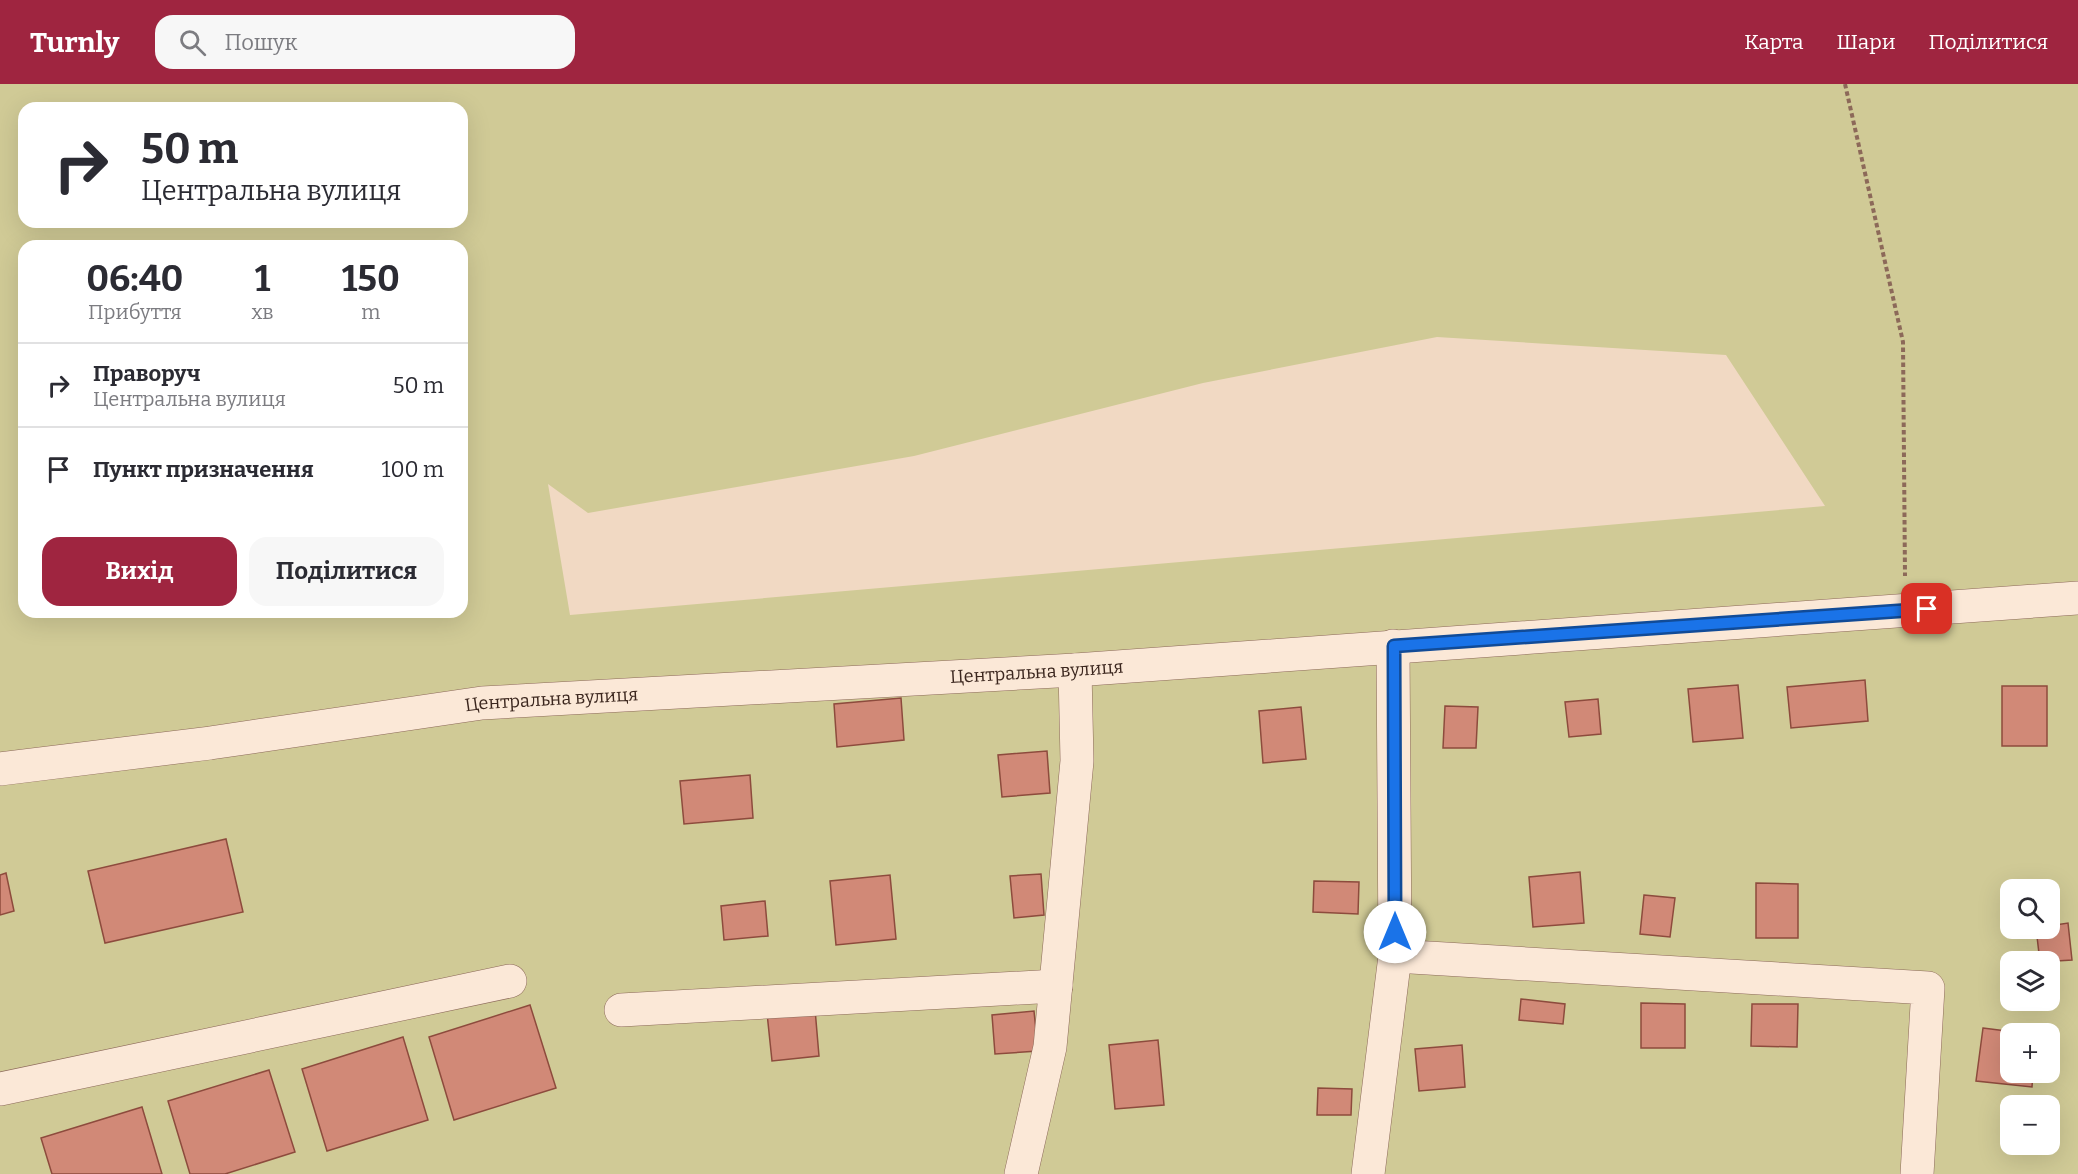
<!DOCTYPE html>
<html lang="uk">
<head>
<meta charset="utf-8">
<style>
  body { margin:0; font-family:Bitter,serif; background:#f7f7f7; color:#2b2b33; height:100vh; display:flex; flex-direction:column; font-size:22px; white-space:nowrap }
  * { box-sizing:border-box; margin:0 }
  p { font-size:20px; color:#7c7c81 }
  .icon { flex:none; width:33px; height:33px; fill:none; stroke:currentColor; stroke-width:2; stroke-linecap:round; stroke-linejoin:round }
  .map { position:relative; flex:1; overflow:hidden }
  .details { position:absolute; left:18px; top:156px; width:450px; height:378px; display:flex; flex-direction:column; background:#fff; border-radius:18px; box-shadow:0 6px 24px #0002 }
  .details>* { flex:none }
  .guide { position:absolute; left:18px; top:18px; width:450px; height:126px; border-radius:18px; box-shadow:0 6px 24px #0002; background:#fff; color:#2b2b33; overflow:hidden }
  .fabs { position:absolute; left:2000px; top:795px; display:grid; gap:12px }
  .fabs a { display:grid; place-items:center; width:60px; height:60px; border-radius:12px; background:#fff; box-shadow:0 6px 24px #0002; font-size:30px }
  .pin { position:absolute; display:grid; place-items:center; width:51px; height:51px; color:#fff; margin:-26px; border-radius:12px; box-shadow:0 3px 9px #0006 }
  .me { position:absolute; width:66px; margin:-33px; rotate:0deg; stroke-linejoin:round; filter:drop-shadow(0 0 4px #0008) }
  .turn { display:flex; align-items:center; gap:21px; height:126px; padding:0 24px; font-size:27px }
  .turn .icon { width:78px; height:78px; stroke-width:2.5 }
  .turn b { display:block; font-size:42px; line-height:51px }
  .eta { display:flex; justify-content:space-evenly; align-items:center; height:102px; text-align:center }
  .eta b { font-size:36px; font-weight:700; line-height:42px }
  .button { display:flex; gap:12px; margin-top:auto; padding:12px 24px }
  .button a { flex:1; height:69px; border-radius:18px; background:#9f2540; color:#fff; font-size:24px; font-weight:700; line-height:69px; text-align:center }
  .button a+a { background:#f7f7f7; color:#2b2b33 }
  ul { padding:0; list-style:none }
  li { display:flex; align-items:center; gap:18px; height:84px; padding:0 24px; border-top:2px solid #e1e1e2 }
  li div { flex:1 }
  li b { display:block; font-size:22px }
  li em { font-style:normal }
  header { display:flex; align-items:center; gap:36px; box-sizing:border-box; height:84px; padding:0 30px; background:#9f2540; color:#fff }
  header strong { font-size:28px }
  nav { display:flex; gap:33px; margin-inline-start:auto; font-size:21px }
  .search { width:420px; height:54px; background:#f7f7f7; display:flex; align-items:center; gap:15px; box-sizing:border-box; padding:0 21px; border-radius:18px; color:#7c7c81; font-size:22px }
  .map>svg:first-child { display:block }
  .green { fill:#d0ca96; fill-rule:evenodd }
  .building { fill:#d18977; stroke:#8d4b3d; stroke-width:1.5 }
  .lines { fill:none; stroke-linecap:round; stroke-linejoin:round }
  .street-casing { stroke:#8c6959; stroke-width:34 }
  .path { stroke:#8c6959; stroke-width:4; stroke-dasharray:4.5 3; stroke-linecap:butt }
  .street { stroke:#fbe8d7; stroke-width:33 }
  .route-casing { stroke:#114b97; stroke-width:15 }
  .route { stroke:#1a73e8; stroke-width:10 }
  .labels { text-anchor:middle; stroke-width:4.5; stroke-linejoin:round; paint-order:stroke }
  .street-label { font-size:18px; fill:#3b261e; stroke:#f8e5d3 }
</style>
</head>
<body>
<header>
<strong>Turnly</strong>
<div class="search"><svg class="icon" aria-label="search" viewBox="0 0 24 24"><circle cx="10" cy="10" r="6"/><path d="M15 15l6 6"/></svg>Пошук</div>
<nav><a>Карта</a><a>Шари</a><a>Поділитися</a></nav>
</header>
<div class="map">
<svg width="2078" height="1090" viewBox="0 0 2078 1090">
  <rect width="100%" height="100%" fill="#f1d9c3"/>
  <path class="green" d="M0 0H2078V1090H0ZM24 24H462V138H24ZM24 162H462V528H24ZM1437 253 1726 271 1825 422 570 531 548 400 588 429 914 372 1203 299ZM2010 806H2049V844H2010ZM2010 878H2049V916H2010ZM2010 950H2049V988H2010ZM2010 1022H2049V1060H2010Z"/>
  <g class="building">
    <path d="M1865 596 1868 637 1791 644 1787 603Z"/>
    <path d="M1738 601 1743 654 1693 658 1688 605Z"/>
    <rect x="2002" y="602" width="45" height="60"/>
    <path d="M901 614 904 656 837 663 834 620Z"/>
    <path d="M1598 615 1601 650 1569 653 1565 618Z"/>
    <path d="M1445 622 1478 623 1476 664H1443Z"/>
    <path d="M1301 623 1306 675 1263 679 1259 627Z"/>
    <path d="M1047 667 1050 709 1002 713 998 671Z"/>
    <path d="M750 691 753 734 684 740 680 697Z"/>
    <path d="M226 755 243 828 105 859 88 787Z"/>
    <path d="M1580 788 1584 839 1533 843 1529 793Z"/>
    <path d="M6 789 14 827 0 831V791Z"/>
    <path d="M1041 790 1044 831 1014 834 1010 792Z"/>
    <path d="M890 791 896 855 836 861 830 797Z"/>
    <path d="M1314 797 1359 798 1358 830 1313 828Z"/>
    <path d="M1756 799 1798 800V854H1756Z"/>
    <path d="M1644 811 1675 814 1670 853 1640 850Z"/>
    <path d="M765 817 768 852 724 856 721 822Z"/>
    <path d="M2068 839 2072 876 2040 878 2036 844Z"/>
    <path d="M1521 915 1565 920 1563 940 1519 936Z"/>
    <path d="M1641 919 1685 920V964H1641Z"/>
    <path d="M1752 920H1798L1797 963 1751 962Z"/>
    <path d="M530 921 556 1004 454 1036 429 953Z"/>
    <path d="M815 925 819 972 772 977 767 929Z"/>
    <path d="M1034 927 1038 967 995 970 992 931Z"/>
    <path d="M1983 944 2030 950H2010V988H2033L2032 1003 1976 997Z"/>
    <path d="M403 953 428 1036 327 1067 302 985Z"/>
    <path d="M1158 956 1164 1021 1115 1025 1109 961Z"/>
    <path d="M1462 961 1465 1003 1419 1007 1415 965Z"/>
    <path d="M269 986 295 1068 225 1090H190L168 1017Z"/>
    <path d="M1318 1004 1352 1005 1351 1031H1317Z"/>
    <path d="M142 1023 162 1090H52L41 1054Z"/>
  </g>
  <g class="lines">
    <defs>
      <g id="street">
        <path id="s1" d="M0 685 210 659 482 619 1075 586 2078 514"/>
        <path d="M1395 872 1928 904 1917 1090"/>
        <path d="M621 926 1056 902"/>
        <path d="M0 1005 510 897"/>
        <path d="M1021 1090 1050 963 1077 677 1075 586"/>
        <path d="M1368 1090 1395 872 1393 562"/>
      </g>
    </defs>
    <use href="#street" class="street-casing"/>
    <path class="path" d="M1845 0 1903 258 1905 492"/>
    <use href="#street" class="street"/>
  </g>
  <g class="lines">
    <defs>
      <path id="route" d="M1395 848 1394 562 1927 525"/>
    </defs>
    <use href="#route" class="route-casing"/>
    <use href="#route" class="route"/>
  </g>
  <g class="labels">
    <g class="street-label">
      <text dy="6" stroke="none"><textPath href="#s1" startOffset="1042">Центральна вулиця</textPath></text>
      <text dy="6" stroke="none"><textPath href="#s1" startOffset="556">Центральна вулиця</textPath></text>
    </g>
  </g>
</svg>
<div class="fabs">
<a><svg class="icon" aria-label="search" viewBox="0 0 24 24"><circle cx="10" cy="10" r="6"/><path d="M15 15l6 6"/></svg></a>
<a><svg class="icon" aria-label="layers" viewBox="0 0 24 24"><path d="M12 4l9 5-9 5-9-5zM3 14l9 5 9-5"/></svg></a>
<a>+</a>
<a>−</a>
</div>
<div class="pin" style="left:1927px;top:525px;background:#d93025"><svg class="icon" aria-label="arrive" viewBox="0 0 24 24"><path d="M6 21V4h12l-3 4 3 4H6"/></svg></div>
<svg class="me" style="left:1395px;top:848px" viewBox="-20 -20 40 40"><circle r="19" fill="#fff"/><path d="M0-13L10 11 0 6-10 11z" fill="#1a73e8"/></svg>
<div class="guide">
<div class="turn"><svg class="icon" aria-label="right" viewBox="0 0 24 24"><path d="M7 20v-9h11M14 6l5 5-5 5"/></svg><div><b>50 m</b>Центральна вулиця</div></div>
</div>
<section class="details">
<div class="eta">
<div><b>06:40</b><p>Прибуття</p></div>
<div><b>1</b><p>хв</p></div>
<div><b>150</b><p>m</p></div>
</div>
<ul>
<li><svg class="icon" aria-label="right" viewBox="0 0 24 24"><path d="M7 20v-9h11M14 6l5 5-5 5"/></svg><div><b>Праворуч</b><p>Центральна вулиця</p></div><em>50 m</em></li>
<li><svg class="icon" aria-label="arrive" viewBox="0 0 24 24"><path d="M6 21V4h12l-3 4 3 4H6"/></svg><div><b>Пункт призначення</b></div><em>100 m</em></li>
</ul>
<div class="button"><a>Вихід</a><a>Поділитися</a></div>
</section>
</div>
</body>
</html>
